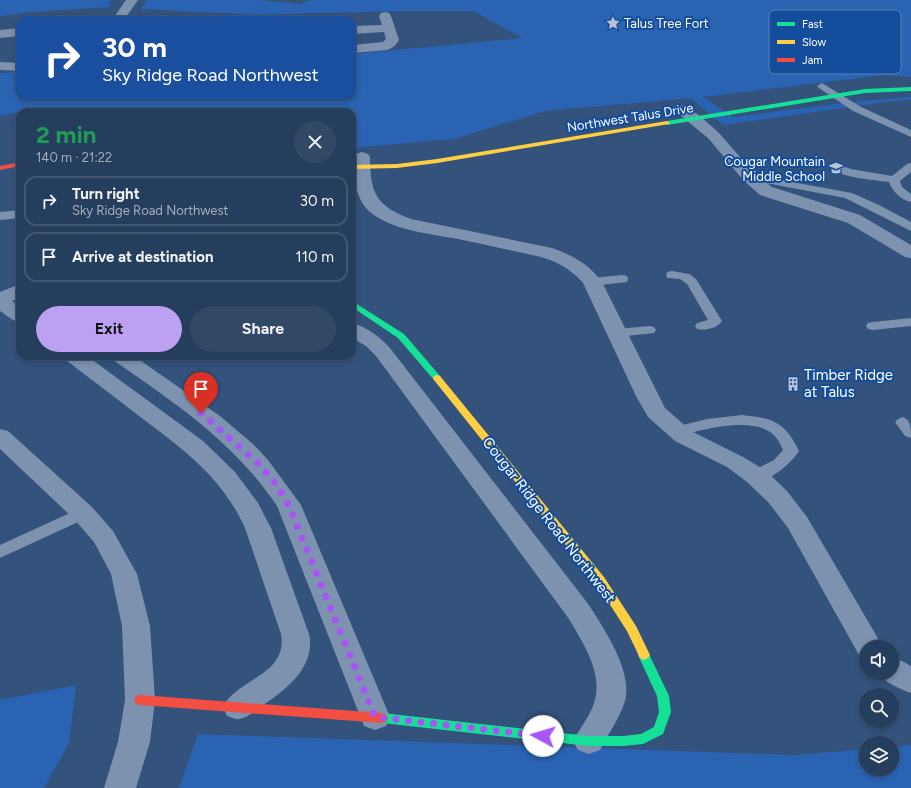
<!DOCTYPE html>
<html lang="en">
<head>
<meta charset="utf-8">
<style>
  body { margin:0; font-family:Figtree,sans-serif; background:#324966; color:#f1f3f6; height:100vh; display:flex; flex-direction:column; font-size:15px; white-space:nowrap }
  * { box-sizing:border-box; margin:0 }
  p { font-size:13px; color:#a4aebc }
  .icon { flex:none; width:22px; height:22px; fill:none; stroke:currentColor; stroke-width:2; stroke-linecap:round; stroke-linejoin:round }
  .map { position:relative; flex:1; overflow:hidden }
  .drawer { position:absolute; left:16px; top:108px; width:340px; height:252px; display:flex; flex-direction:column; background:#263e5d; border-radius:12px; box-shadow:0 2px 6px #0003,0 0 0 1px #425772 }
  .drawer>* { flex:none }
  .top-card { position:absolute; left:16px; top:16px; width:340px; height:84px; border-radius:12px; box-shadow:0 2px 6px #0003,0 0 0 1px #425772; background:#1a4fa0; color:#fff; overflow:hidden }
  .buttons { position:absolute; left:859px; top:640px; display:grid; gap:8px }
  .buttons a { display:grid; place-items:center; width:40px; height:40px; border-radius:50%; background:#263e5d; box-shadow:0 2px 6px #0003,0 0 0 1px #425772; font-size:20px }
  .pin { position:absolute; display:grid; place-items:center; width:34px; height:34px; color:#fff; margin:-41px -17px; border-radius:50% 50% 50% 0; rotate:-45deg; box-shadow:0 0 4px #0007 }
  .pin .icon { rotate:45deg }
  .me { position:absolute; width:44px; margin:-22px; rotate:276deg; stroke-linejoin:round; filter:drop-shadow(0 0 3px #0008) }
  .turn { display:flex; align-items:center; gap:14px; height:84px; padding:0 20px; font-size:18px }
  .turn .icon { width:52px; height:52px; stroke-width:2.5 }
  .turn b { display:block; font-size:28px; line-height:34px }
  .round { display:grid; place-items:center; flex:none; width:42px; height:42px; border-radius:21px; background:#324966 }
  .overview { display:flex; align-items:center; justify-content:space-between; height:68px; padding:0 20px }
  h1 { font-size:24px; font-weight:700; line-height:30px; color:#1e9e55 }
  .action { display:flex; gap:8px; margin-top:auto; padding:8px 20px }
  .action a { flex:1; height:46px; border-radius:24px; background:#bca0f2; color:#111; font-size:16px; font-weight:700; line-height:46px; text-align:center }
  .action a+a { background:#324966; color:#f1f3f6 }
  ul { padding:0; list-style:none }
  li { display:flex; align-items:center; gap:12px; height:50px; margin:0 8px 6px; padding:0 12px; border:2px solid #425772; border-radius:12px }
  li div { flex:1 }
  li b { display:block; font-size:15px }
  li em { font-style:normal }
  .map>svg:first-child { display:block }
  .green { fill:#2963b1 }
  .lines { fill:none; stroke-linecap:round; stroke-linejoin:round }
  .lane { fill:#7d92ae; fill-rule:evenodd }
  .street { fill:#7d92ae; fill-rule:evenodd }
  .fast { fill:#16e098; fill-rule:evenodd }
  .slow { fill:#ffcf43; fill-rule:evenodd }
  .jam { fill:#f24e42; fill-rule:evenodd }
  .route { stroke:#a855f7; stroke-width:7; stroke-dasharray:0 12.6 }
  .labels { text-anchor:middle; stroke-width:4; stroke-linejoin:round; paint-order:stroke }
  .far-poi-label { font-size:13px; fill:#fff; stroke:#144d9b; text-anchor:start }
  .far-street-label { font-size:13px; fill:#fff; stroke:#144d9b }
  .poi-label { font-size:15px; fill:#fff; stroke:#144d9b; text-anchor:start }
  .street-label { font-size:15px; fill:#fff; stroke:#144d9b }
  .key { fill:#144d9b; stroke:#5a82b9; stroke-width:1 }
  .key-label { font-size:11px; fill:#fff }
</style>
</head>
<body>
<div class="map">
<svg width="911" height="788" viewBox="0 0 911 788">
  <rect width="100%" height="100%" fill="#33527c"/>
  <g class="green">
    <path d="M0 0H111L109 7 33 12 0 16Z"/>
    <path d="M147 0H257L301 4 310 0H911V77L885 75 703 97 733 117 860 101 911 97V100L885 102 723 125 691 98 545 111 454 139 352 148V112H20L0 116V73L20 72V96H352V54L522 38 473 11H404L256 15 141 9Z"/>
    <path d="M76 685 69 743 44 788H0V700Z"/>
    <path d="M198 734 796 755 866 749V769H892V747L911 745V788H179Z"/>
  </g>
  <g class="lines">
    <g class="lane">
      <path d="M822 83 861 107 911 130V137L853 111 819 88 817 86Z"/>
      <path d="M911 163V172L900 181 902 187 911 194V202C901 200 893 192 889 182 875 180 839 178 831 167L836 164 851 169 892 176 907 164Z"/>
      <path d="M749 174 852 193 879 205 911 222V231L845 198 745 179 743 177Z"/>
      <path d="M20 210V218L0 220V212Z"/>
      <path d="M672 271 689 274 696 279 722 321C717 328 706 331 697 329L695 326 697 323 708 320 687 284 680 279 667 278 666 275 667 272Z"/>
      <path d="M622 275 627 276 628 279 627 282 592 286 587 285 585 282 587 279 592 278Z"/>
      <path d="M911 318V326L873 330 868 329 866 326 868 323 873 322Z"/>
      <path d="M649 326 654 327 656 330 654 333 617 337 612 336 610 333 612 330 617 329Z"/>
      <path d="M742 415C773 418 785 422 799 451 790 465 767 485 750 480L748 476 750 472 774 460 783 450C781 447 780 442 777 439 759 413 703 430 677 436L671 434 669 431 671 428 707 419Z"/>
      <path d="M903 417C911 420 911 429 911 438L905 436 895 422 898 419Z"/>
      <path d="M83 507 89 509 92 513 89 517 0 558V545Z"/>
    </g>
    <g class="street">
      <path d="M126 0H138L124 20H112Z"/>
      <path d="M385 12 389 13 391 16 399 40C396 45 393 48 387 50L352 53V45L383 42 386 39 384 32 352 34V26L382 25 379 16 381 13Z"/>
      <path d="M20 28V36L0 38V30Z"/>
      <path d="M0 62 20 63V71L0 70Z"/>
      <path d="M680 105 685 106 700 116 719 133 755 174 772 187 860 215 911 245V258L905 257 848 223 760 195 743 180 709 139 673 109 675 106Z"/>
      <path d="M362 152 368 154 370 157C370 193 376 206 411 219L552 248C572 255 589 264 602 282L665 408 691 431 743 457 765 470 787 491 807 517 883 647H866V657L859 655 788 528 769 503 747 482 727 467 675 441 648 417 636 396 583 283C572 270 558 262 541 257 514 251 486 245 458 239 431 234 390 230 369 211 354 196 354 177 354 157L356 154Z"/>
      <path d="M20 284V298L12 301 20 307V322L13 320 0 311V292Z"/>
      <path d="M352 323C367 327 380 337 390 348L589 605C604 629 633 671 625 701 620 718 608 734 600 750L589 754 578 750 573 741C580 728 590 716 594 703 604 674 583 643 569 619L376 356 366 346 352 338Z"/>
      <path d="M62 356H87L203 441 235 472 258 503 271 528 309 634C316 666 287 689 263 705 256 710 248 718 239 719 236 720 231 717 227 716L223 707C237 678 288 676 281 634L245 528C222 477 183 449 139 416 115 397 90 379 66 360Z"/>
      <path d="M109 356H134L220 416 254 445 268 460 301 505 390 717 386 726 375 730 364 726 277 506C234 442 175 403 113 360Z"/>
      <path d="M0 429 8 431 92 507 113 531 137 574 150 626 155 700 150 742 136 788H104L118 742 125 700 122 626 111 574 94 542 74 519 0 449Z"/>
      <path d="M892 657 902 661 911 666V693C900 689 885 683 879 673H892Z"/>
    </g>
    <g class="fast">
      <path d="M911 87V91L865 93 667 125 664 123 667 121 865 89Z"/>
      <path d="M352 301 404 334 440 376 441 378 440 380H434L398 338 352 307Z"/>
      <path d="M644 650 648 652 669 696 671 712 663 734 643 744 623 746H589L382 723 378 722 376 718 378 714 382 713 589 736H623L641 734 654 727 659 712 657 696 638 655 640 652Z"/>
    </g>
    <g class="slow">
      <path d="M667 121 670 123 669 124 437 163 397 168 352 169V165L397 164 437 159Z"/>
      <path d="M437 375 440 376 604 577 636 626 650 655 648 658 644 660 640 658 627 631 596 583 434 380 433 378 434 376Z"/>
    </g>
    <g class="jam">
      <path d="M20 162V166L0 170V166Z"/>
      <path d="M140 695 382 713 386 714 388 718 386 722 382 723 140 705 136 704 134 700 136 696Z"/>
    </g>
  </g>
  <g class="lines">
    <path class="route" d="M201 413 260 465 278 487 289 506 375 717 543 736"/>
  </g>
  <defs>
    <symbol id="sight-bare" viewBox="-9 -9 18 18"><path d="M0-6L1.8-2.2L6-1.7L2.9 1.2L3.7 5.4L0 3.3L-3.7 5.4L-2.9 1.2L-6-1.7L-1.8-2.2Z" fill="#b8c2d1" stroke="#144d9b" stroke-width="2.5" paint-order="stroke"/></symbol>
    <symbol id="school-bare" viewBox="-9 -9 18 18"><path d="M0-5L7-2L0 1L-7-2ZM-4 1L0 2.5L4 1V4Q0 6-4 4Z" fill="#b8c2d1" stroke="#144d9b" stroke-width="2.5" paint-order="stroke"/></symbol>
    <symbol id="building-bare" viewBox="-9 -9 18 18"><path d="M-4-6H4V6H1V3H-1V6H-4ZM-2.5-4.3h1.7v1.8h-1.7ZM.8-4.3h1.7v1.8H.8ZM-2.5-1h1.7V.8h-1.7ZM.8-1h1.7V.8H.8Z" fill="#b8c2d1" stroke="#144d9b" stroke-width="2.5" paint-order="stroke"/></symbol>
  </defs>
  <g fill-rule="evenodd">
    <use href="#sight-bare" x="603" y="13" width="20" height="20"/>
    <use href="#school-bare" x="826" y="158" width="20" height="20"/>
    <use href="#building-bare" x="783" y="374" width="20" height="20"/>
  </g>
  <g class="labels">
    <g class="far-poi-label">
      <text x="624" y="28">Talus Tree Fort</text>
      <text x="825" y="166" text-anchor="end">Cougar Mountain<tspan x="825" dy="15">Middle School</tspan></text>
    </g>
    <g class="far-street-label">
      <text transform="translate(630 117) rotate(-9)" y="5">Northwest Talus Drive</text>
    </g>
    <g class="poi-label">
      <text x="804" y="380">Timber Ridge<tspan x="804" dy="17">at Talus</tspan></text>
    </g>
    <g class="street-label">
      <text transform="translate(549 520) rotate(52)" y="5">Cougar Ridge Road Northwest</text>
    </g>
  </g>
  <rect x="769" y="10" width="132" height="64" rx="6" class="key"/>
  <rect x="777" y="22" width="18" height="4" fill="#16e098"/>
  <rect x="777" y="40" width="18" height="4" fill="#ffcf43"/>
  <rect x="777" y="58" width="18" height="4" fill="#f24e42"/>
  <g class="key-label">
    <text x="802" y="28">Fast</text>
    <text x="802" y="46">Slow</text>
    <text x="802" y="64">Jam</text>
  </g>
</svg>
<div class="buttons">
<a><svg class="icon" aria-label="sound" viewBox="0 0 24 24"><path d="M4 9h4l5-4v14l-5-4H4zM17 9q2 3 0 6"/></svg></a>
<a><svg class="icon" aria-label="search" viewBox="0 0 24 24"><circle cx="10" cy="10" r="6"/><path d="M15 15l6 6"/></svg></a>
<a><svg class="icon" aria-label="layers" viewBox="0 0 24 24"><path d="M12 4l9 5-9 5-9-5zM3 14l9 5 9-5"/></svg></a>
</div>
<div class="pin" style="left:201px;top:413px;background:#d93025"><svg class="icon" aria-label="arrive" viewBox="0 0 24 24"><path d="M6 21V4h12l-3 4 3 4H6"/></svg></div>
<svg class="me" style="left:543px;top:736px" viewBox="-20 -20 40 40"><circle r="19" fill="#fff"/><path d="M0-13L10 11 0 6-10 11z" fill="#a855f7"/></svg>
<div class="top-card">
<div class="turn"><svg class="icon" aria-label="right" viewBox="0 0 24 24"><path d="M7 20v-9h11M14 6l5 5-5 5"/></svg><div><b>30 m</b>Sky Ridge Road Northwest</div></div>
</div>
<section class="drawer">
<div class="overview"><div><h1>2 min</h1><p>140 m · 21:22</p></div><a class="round"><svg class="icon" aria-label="close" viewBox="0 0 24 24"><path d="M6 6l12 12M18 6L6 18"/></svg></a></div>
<ul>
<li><svg class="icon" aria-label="right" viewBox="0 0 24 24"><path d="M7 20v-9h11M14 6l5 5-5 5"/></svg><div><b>Turn right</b><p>Sky Ridge Road Northwest</p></div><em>30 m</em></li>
<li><svg class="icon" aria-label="arrive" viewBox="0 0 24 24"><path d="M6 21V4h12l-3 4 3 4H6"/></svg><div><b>Arrive at destination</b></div><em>110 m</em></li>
</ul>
<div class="action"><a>Exit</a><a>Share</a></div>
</section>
</div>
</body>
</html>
